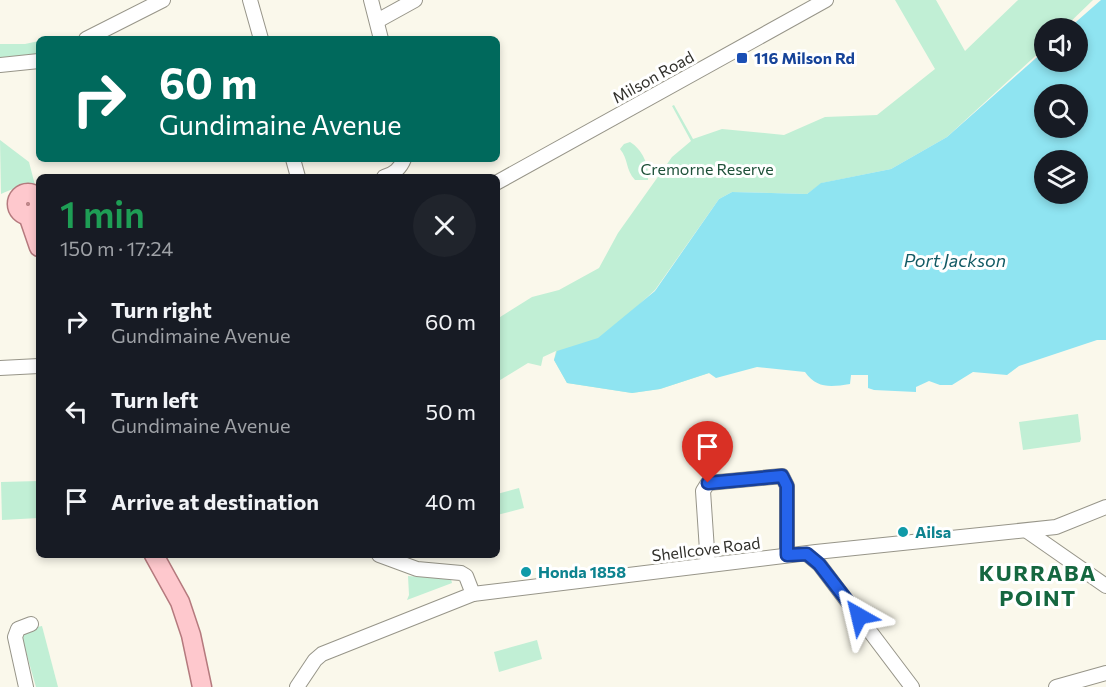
<!DOCTYPE html>
<html lang="en">
<head>
<meta charset="utf-8">
<style>
  body { margin:0; font-family:Commissioner,sans-serif; background:#20242c; color:#f1f3f6; height:100vh; display:flex; flex-direction:column; font-size:22px; white-space:nowrap }
  * { box-sizing:border-box; margin:0 }
  p { font-size:20px; color:#9ea1a6 }
  .icon { flex:none; width:33px; height:33px; fill:none; stroke:currentColor; stroke-width:2; stroke-linecap:round; stroke-linejoin:round }
  .map { position:relative; flex:1; overflow:hidden }
  .side { position:absolute; left:36px; top:174px; width:464px; height:384px; display:flex; flex-direction:column; background:#171b24; border-radius:9px; box-shadow:0 3px 9px #0003 }
  .side>* { flex:none }
  .top-card { position:absolute; left:36px; top:36px; width:464px; height:126px; border-radius:9px; box-shadow:0 3px 9px #0003; background:#00695c; color:#fff; overflow:hidden }
  .controls { position:absolute; left:1034px; top:18px; display:grid; gap:12px }
  .controls a { display:grid; place-items:center; width:54px; height:54px; border-radius:50%; background:#171b24; box-shadow:0 3px 9px #0003; font-size:30px }
  .pin { position:absolute; display:grid; place-items:center; width:51px; height:51px; color:#fff; margin:-62px -26px; border-radius:50% 50% 50% 0; rotate:-45deg; box-shadow:0 0 6px #0007 }
  .pin .icon { rotate:45deg }
  .me { position:absolute; width:66px; margin:-33px; rotate:323deg; stroke-linejoin:round; filter:drop-shadow(0 0 4px #0008) }
  .turn { display:flex; align-items:center; gap:21px; height:126px; padding:0 24px; font-size:27px }
  .turn .icon { width:78px; height:78px; stroke-width:2.5 }
  .turn b { display:block; font-size:42px; line-height:51px }
  .round { display:grid; place-items:center; flex:none; width:63px; height:63px; border-radius:32px; background:#20242c }
  .summary { display:flex; align-items:center; justify-content:space-between; height:102px; padding:0 24px }
  h1 { font-size:36px; font-weight:600; line-height:45px; color:#1e9e55 }
  ul { padding:0; list-style:none }
  li { display:flex; align-items:center; gap:18px; height:90px; padding:0 24px }
  li div { flex:1 }
  li b { display:block; font-size:22px }
  li em { font-style:normal }
  .map>svg:first-child { display:block }
  .green { fill:#c1efd5 }
  .water { fill:#8fe4f1; fill-rule:evenodd }
  .lines { fill:none; stroke-linecap:round; stroke-linejoin:round }
  .minor-casing { stroke:#979589; stroke-width:16 }
  .major-casing { stroke:#b57a7e; stroke-width:21 }
  .minor { stroke:#fff; stroke-width:14 }
  .major { stroke:#fec8cd; stroke-width:18 }
  .route-casing { stroke:#184099; stroke-width:15 }
  .route { stroke:#2563eb; stroke-width:10 }
  .transit-dot { fill:#1a4fb4; stroke:#fff; stroke-width:2 }
  .culture-dot { fill:#0f9aa8; stroke:#fff; stroke-width:2 }
  .labels { text-anchor:middle; stroke-width:6; stroke-linejoin:round; paint-order:stroke }
  .transit-label { font-size:16px; font-weight:bold; fill:#164399; stroke:#fff; text-anchor:start }
  .street-label { font-size:16px; fill:#302f2a; stroke:#fff }
  .park-label { font-size:16px; fill:#1e5139; stroke:#fff }
  .culture-label { font-size:16px; font-weight:bold; fill:#0d838f; stroke:#fff; text-anchor:start }
  .water-label { font-size:18px; font-style:italic; fill:#125a64; stroke:#fff }
  .district-label { font-size:22px; font-weight:bold; letter-spacing:1.5px; fill:#156740; stroke:#fff }
</style>
</head>
<body>
<div class="map">
<svg width="1106" height="687" viewBox="0 0 1106 687">
  <rect width="100%" height="100%" fill="#faf8eb"/>
  <g class="green">
    <path d="M895 0H936L965 51 1018 0H1093L1064 28H1044V48L947 137 891 169 822 183 807 194 732 192 719 199 655 290 630 313 716 378 709 373 660 389 632 393 567 383 554 360 556 351 543 357 541 366 528 363 497 382V319L532 297 559 290 599 268 618 233 672 157 691 141 672 106 674 105 693 139 722 129 784 135 825 117 877 115 935 69Z"/>
    <path d="M39 41V54L34 56 0 57V44H25Z"/>
    <path d="M0 140 29 162 36 189C22 186 14 188 1 194Z"/>
    <path d="M630 142C642 149 650 166 648 180H635C625 169 629 160 620 149L624 144Z"/>
    <path d="M1078 414 1081 439 1080 442 1023 450 1019 422Z"/>
    <path d="M39 481V518L2 520 1 482Z"/>
    <path d="M519 488 524 508 497 515V494Z"/>
    <path d="M408 576 451 579 452 583 407 600 409 595Z"/>
    <path d="M42 626 58 687H36L22 638 23 630Z"/>
    <path d="M537 640 542 659 499 672 494 652Z"/>
  </g>
  <path class="water" d="M1101 0H1106V340H1097L1019 366 1007 375 973 372 952 385H940L929 381 916 387V392L874 390 868 388V375H851L850 384C831 387 817 389 805 372L757 367 716 378 709 373 660 389 632 393 567 383 554 360 557 351 598 338 655 291 719 199 732 192 807 194 821 183 891 169 947 137 1044 51V62H1077V28H1069ZM1044 94H1077V128H1044ZM1044 160H1077V194H1044Z"/>
  <g class="lines">
    <defs>
      <g id="minor">
        <path d="M250 0 261 39"/>
        <path d="M371 0 381 39"/>
        <path d="M377 21 415 0"/>
        <path d="M86 39 163 0"/>
        <path d="M0 65 39 61"/>
        <path d="M293 159 298 177"/>
        <path d="M384 177C394 174 400 169 404 159"/>
        <path d="M496 183 826 0"/>
        <path d="M0 368 39 366"/>
        <path d="M1027 531 1106 586"/>
        <path d="M807 554 819 564 912 687"/>
        <path d="M379 555 417 569 461 573 466 576 473 594"/>
        <path d="M708 565 703 491 708 483 782 476 787 486V555"/>
        <path d="M26 687 15 637 18 629 31 624"/>
        <path d="M297 687 315 660 322 654 473 594 816 552 1056 527 1106 507"/>
        <path d="M1056 687 1106 673"/>
      </g>
      <g id="major">
        <circle cx="28" cy="204" r="11"/>
        <path d="M28 215 39 247"/>
        <path d="M154 555 180 602 191 635 202 687"/>
      </g>
    </defs>
    <use href="#minor" class="minor-casing"/>
    <use href="#major" class="major-casing"/>
    <use href="#minor" class="minor"/>
    <use href="#major" class="major"/>
  </g>
  <g class="lines">
    <defs>
      <path id="route" d="M708 483 782 476 787 486V555L807 554 819 564 859 616"/>
    </defs>
    <use href="#route" class="route-casing"/>
    <use href="#route" class="route"/>
  </g>
  <rect class="transit-dot" x="736" y="52" width="12" height="12" rx="3"/>
  <g class="culture-dot">
    <circle cx="903" cy="532" r="6"/>
    <circle cx="526" cy="572" r="6"/>
  </g>
  <g class="labels">
    <g class="transit-label">
      <text x="754" y="64">116 Milson Rd</text>
    </g>
    <g class="street-label">
      <text transform="translate(653 77) rotate(-29)" y="6">Milson Road</text>
      <text transform="translate(706 549) rotate(-7)" y="6">Shellcove Road</text>
    </g>
    <g class="park-label">
      <text x="707" y="175">Cremorne Reserve</text>
    </g>
    <g class="culture-label">
      <text x="915" y="538">Ailsa</text>
      <text x="538" y="578">Honda 1858</text>
    </g>
    <g class="water-label">
      <text x="955" y="267">Port Jackson</text>
    </g>
    <g class="district-label">
      <text x="1038" y="581">KURRABA<tspan x="1038" dy="25">POINT</tspan></text>
    </g>
  </g>
</svg>
<div class="controls">
<a><svg class="icon" aria-label="sound" viewBox="0 0 24 24"><path d="M4 9h4l5-4v14l-5-4H4zM17 9q2 3 0 6"/></svg></a>
<a><svg class="icon" aria-label="search" viewBox="0 0 24 24"><circle cx="10" cy="10" r="6"/><path d="M15 15l6 6"/></svg></a>
<a><svg class="icon" aria-label="layers" viewBox="0 0 24 24"><path d="M12 4l9 5-9 5-9-5zM3 14l9 5 9-5"/></svg></a>
</div>
<div class="pin" style="left:708px;top:483px;background:#d93025"><svg class="icon" aria-label="arrive" viewBox="0 0 24 24"><path d="M6 21V4h12l-3 4 3 4H6"/></svg></div>
<svg class="me" style="left:859px;top:616px" viewBox="-20 -20 40 40"><path d="M0-17L14 15 0 8-14 15z" fill="#2563eb" stroke="#fff" stroke-width="4"/></svg>
<div class="top-card">
<div class="turn"><svg class="icon" aria-label="right" viewBox="0 0 24 24"><path d="M7 20v-9h11M14 6l5 5-5 5"/></svg><div><b>60 m</b>Gundimaine Avenue</div></div>
</div>
<section class="side">
<div class="summary"><div><h1>1 min</h1><p>150 m · 17:24</p></div><a class="round"><svg class="icon" aria-label="close" viewBox="0 0 24 24"><path d="M6 6l12 12M18 6L6 18"/></svg></a></div>
<ul>
<li><svg class="icon" aria-label="right" viewBox="0 0 24 24"><path d="M7 20v-9h11M14 6l5 5-5 5"/></svg><div><b>Turn right</b><p>Gundimaine Avenue</p></div><em>60 m</em></li>
<li><svg class="icon" aria-label="left" viewBox="0 0 24 24"><path d="M17 20v-9H6M10 6l-5 5 5 5"/></svg><div><b>Turn left</b><p>Gundimaine Avenue</p></div><em>50 m</em></li>
<li><svg class="icon" aria-label="arrive" viewBox="0 0 24 24"><path d="M6 21V4h12l-3 4 3 4H6"/></svg><div><b>Arrive at destination</b></div><em>40 m</em></li>
</ul>
</section>
</div>
</body>
</html>
